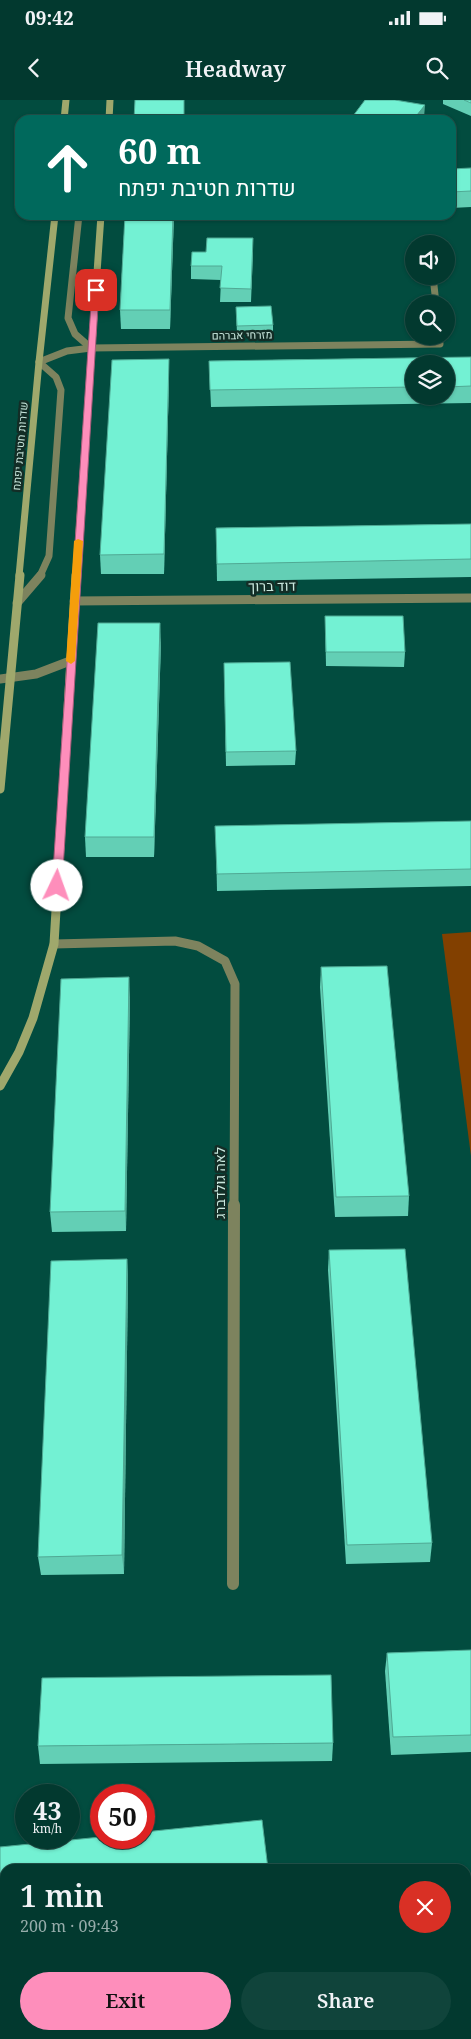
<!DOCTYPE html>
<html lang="en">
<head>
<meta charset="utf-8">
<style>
  body { margin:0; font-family:"Noto Serif",Heebo,serif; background:#10443b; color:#f1f3f6; height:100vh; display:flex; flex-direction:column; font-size:19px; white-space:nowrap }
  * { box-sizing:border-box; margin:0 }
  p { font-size:16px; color:#96acaa }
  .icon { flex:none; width:28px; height:28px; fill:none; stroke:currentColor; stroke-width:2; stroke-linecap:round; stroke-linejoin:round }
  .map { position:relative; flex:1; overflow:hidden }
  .sheet { position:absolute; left:0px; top:1764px; width:471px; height:176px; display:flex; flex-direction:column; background:#02392f; border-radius:15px 15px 0 0; box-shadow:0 1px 4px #0004,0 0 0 1px #23534b }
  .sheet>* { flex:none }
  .top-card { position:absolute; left:15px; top:15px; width:441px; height:105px; border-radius:15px; box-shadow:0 1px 4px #0004,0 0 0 1px #23534b; background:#00695c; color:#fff; overflow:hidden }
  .tools { position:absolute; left:405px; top:135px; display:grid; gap:10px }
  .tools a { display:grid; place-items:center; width:50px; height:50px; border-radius:50%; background:#02392f; box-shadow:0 1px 4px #0004,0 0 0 1px #23534b; font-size:25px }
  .speed { position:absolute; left:15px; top:1684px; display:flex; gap:10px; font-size:25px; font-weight:700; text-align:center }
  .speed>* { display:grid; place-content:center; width:65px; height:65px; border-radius:50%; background:#02392f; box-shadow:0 1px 4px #0004,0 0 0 1px #23534b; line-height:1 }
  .speed small { font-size:12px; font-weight:400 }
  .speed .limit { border:8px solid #d22; background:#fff; color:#111 }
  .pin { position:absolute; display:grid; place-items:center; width:42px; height:42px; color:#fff; margin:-21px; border-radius:10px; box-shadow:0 2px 8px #0006 }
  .me { position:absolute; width:55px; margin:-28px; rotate:3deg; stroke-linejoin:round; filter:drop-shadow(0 0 4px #0008) }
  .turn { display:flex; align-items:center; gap:18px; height:105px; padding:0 20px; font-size:22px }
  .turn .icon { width:65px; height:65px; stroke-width:2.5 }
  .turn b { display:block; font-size:35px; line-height:42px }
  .round { display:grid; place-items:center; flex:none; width:52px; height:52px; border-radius:26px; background:#10443b }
  .summary { display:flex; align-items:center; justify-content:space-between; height:85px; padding:0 20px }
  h1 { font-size:30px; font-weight:600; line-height:38px }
  .primary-button { display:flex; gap:10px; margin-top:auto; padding:10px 20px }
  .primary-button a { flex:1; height:58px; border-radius:30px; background:#fe8ebb; color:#111; font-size:20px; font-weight:600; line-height:58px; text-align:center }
  .primary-button a+a { background:#10443b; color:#f1f3f6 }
  .status { display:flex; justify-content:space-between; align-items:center; height:35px; padding:0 25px; background:#02392f; direction:ltr }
  .status svg { height:14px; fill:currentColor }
  header { display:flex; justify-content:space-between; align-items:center; height:65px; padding:0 20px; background:#02392f; font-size:22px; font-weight:600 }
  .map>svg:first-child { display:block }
  .green { fill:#824000 }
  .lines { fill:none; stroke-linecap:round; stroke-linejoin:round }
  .lane-far1 { stroke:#7d835e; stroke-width:7 }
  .lane { stroke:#7d835e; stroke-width:9 }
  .street-far2 { stroke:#7d835e; stroke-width:7 }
  .street-far1 { stroke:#7d835e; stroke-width:9 }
  .street { stroke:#7d835e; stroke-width:12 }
  .secondary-far1 { stroke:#9fa86c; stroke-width:7 }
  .secondary { stroke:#9fa86c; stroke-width:9 }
  .wall { fill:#63cfb5; fill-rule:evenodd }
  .shaded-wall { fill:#50a994 }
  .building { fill:#73f1d3; stroke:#50a994 }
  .route { fill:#fe8ebb; stroke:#a55c7a }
  .slow { fill:#f59e0b }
  .labels { text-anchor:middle; stroke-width:5; stroke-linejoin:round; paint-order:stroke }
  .far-street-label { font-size:11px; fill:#c8e7dd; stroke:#132d26 }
  .street-label { font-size:14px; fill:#c8e7dd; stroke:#132d26 }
</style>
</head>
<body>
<div class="status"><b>09:42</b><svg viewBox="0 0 49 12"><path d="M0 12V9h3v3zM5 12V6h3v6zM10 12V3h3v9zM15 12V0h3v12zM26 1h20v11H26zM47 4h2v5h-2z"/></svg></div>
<header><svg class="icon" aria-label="back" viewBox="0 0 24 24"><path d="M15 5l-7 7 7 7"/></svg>Headway<svg class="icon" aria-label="search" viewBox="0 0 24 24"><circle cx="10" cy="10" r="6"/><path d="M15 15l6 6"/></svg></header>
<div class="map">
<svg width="471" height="1939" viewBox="0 0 471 1939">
  <rect width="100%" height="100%" fill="#024c3f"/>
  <path class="green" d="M471 832V1056L442 834Z"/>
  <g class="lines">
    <g class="lane-far1">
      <path d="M79 115 68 218 75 234 91 248"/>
      <path d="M39 262 56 277 61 290 49 456 40 476"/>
    </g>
    <path class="lane" d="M17 503 41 475"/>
    <g class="street-far2">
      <path d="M433 176 436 204"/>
      <path d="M39 262 67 251 91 248 440 244 439 236"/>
    </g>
    <g class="street-far1">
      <path d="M74 501 471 498"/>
      <path d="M0 579 36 574 70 561"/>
      <path d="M54 844 175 841 198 846 225 861 235 884 234 1106"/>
    </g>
    <path class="street" d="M233 1484 234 1105"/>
    <g class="secondary-far1">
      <path d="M64 20 66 0"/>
      <path d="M109 20 110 0"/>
      <path d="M19 476 39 262 55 115"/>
      <path d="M76 476 101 115"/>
    </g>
    <g class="secondary">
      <path d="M0 689 20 475"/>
      <path d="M0 986 19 952 33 918 54 844 76 475"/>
    </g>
  </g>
  <g class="wall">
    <path d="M443 0H471V16L443 4Z"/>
    <path d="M451 69 471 70V107L451 108Z"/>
    <path d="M125 115H174L170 229H121L120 210Z"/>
    <path d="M253 152 251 202H220L221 180 191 179V166Z"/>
    <path d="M236 207 273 225V233L237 234Z"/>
    <path d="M471 257V303L211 307 209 261ZM414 264H446V296H414Z"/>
    <path d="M169 259V278L164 474H101L100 455Z"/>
    <path d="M471 424V477L217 481 216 428Z"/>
    <path d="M325 516 405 552 404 567 326 566Z"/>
    <path d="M161 543 154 757H86L85 737Z"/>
    <path d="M224 563 296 651 295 665 226 666Z"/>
    <path d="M471 721V786L217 791 216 744Z"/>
    <path d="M321 867 409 1096 408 1116 335 1117 320 887Z"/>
    <path d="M130 897 126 1131 52 1132 50 1112Z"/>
    <path d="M329 1150 432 1443 430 1462 346 1464 328 1170Z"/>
    <path d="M127 1159 128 1179 124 1474 41 1475 38 1457Z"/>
    <path d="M471 1550V1652L391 1655 385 1571 387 1553Z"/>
    <path d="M333 1643 332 1661 40 1664 38 1646Z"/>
  </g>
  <g class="shaded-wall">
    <path d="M425 5 424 18 422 20H413Z"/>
    <path d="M173 115H174L170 229V210Z"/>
    <path d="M169 259V278L164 474V454Z"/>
    <path d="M160 523 161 543 154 757V737Z"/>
    <path d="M129 877 130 897 126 1131 125 1111Z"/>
    <path d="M127 1159 128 1179 124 1474 122 1455Z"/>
  </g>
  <g class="building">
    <path d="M135 0H184V20H134Z"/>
    <path d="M365 0H395L425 5 413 20H350Z"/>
    <path d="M464 0H471V3Z"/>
    <path d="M471 68V91L451 92V69Z"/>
    <path d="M125 115H173L170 210H120Z"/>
    <path d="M207 138H253L251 189 220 188 222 166H191L192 152H206Z"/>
    <path d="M271 206 273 225 237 226 236 207Z"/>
    <path d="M471 257V286L446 287V264H414V287L210 290 209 261Z"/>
    <path d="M169 259 164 454 100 455 112 260Z"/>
    <path d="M471 424V459L217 464 216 428Z"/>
    <path d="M325 516H403L405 552H326Z"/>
    <path d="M98 523H160L154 737H85Z"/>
    <path d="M290 562 296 651 226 652 224 563Z"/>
    <path d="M471 721V769L217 774 215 726Z"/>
    <path d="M387 866 409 1096 336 1097 321 867Z"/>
    <path d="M129 877 125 1111 50 1112 61 879Z"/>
    <path d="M405 1149 432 1443 347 1445 329 1150Z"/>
    <path d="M127 1159 122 1455 38 1457 51 1161Z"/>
    <path d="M471 1550V1635L393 1637 387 1553Z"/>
    <path d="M331 1575 333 1643 38 1646 42 1578Z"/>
    <path d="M262 1720 268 1769H5V1935H287V1939H0V1747L101 1737V1738H144V1732Z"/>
    <path d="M471 1889V1939H438L440 1935H466V1896Z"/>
  </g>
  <path class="route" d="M96 187 99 190 62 786 57 790 52 786 92 190Z"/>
  <path class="slow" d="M78 439 83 441 75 561 71 564 66 561 74 441Z"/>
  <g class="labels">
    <g class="far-street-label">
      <text transform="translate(242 235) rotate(-1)" y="4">מזרחי אברהם</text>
      <text transform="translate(20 346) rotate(-85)" y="4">שדרות חטיבת יפתח</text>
    </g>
    <g class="street-label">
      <text transform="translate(272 486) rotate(-1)" y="5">דוד ברוך</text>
      <text transform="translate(220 1083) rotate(-90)" y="5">לאה גולדברג</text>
    </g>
  </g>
</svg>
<div class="tools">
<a><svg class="icon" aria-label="sound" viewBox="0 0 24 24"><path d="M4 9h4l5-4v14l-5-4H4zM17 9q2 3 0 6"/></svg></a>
<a><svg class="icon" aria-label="search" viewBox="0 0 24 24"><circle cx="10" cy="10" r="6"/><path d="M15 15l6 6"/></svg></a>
<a><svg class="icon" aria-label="layers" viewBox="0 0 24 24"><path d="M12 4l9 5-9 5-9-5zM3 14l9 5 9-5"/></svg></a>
</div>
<div class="speed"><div>43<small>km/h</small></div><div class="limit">50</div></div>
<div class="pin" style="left:96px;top:190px;background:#d93025"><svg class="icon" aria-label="arrive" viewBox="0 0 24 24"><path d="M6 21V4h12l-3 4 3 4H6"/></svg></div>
<svg class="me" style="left:57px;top:786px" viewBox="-20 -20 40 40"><circle r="19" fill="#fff"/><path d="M0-13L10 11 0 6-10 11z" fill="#fe8ebb"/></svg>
<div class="top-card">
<div class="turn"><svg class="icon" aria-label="ahead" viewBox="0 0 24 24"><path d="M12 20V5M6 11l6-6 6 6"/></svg><div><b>60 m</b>שדרות חטיבת יפתח</div></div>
</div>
<section class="sheet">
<div class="summary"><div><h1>1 min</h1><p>200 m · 09:43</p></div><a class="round" style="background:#d93025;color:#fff"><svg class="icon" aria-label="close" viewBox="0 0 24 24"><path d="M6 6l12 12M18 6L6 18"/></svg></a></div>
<div class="primary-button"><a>Exit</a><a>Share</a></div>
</section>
</div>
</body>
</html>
